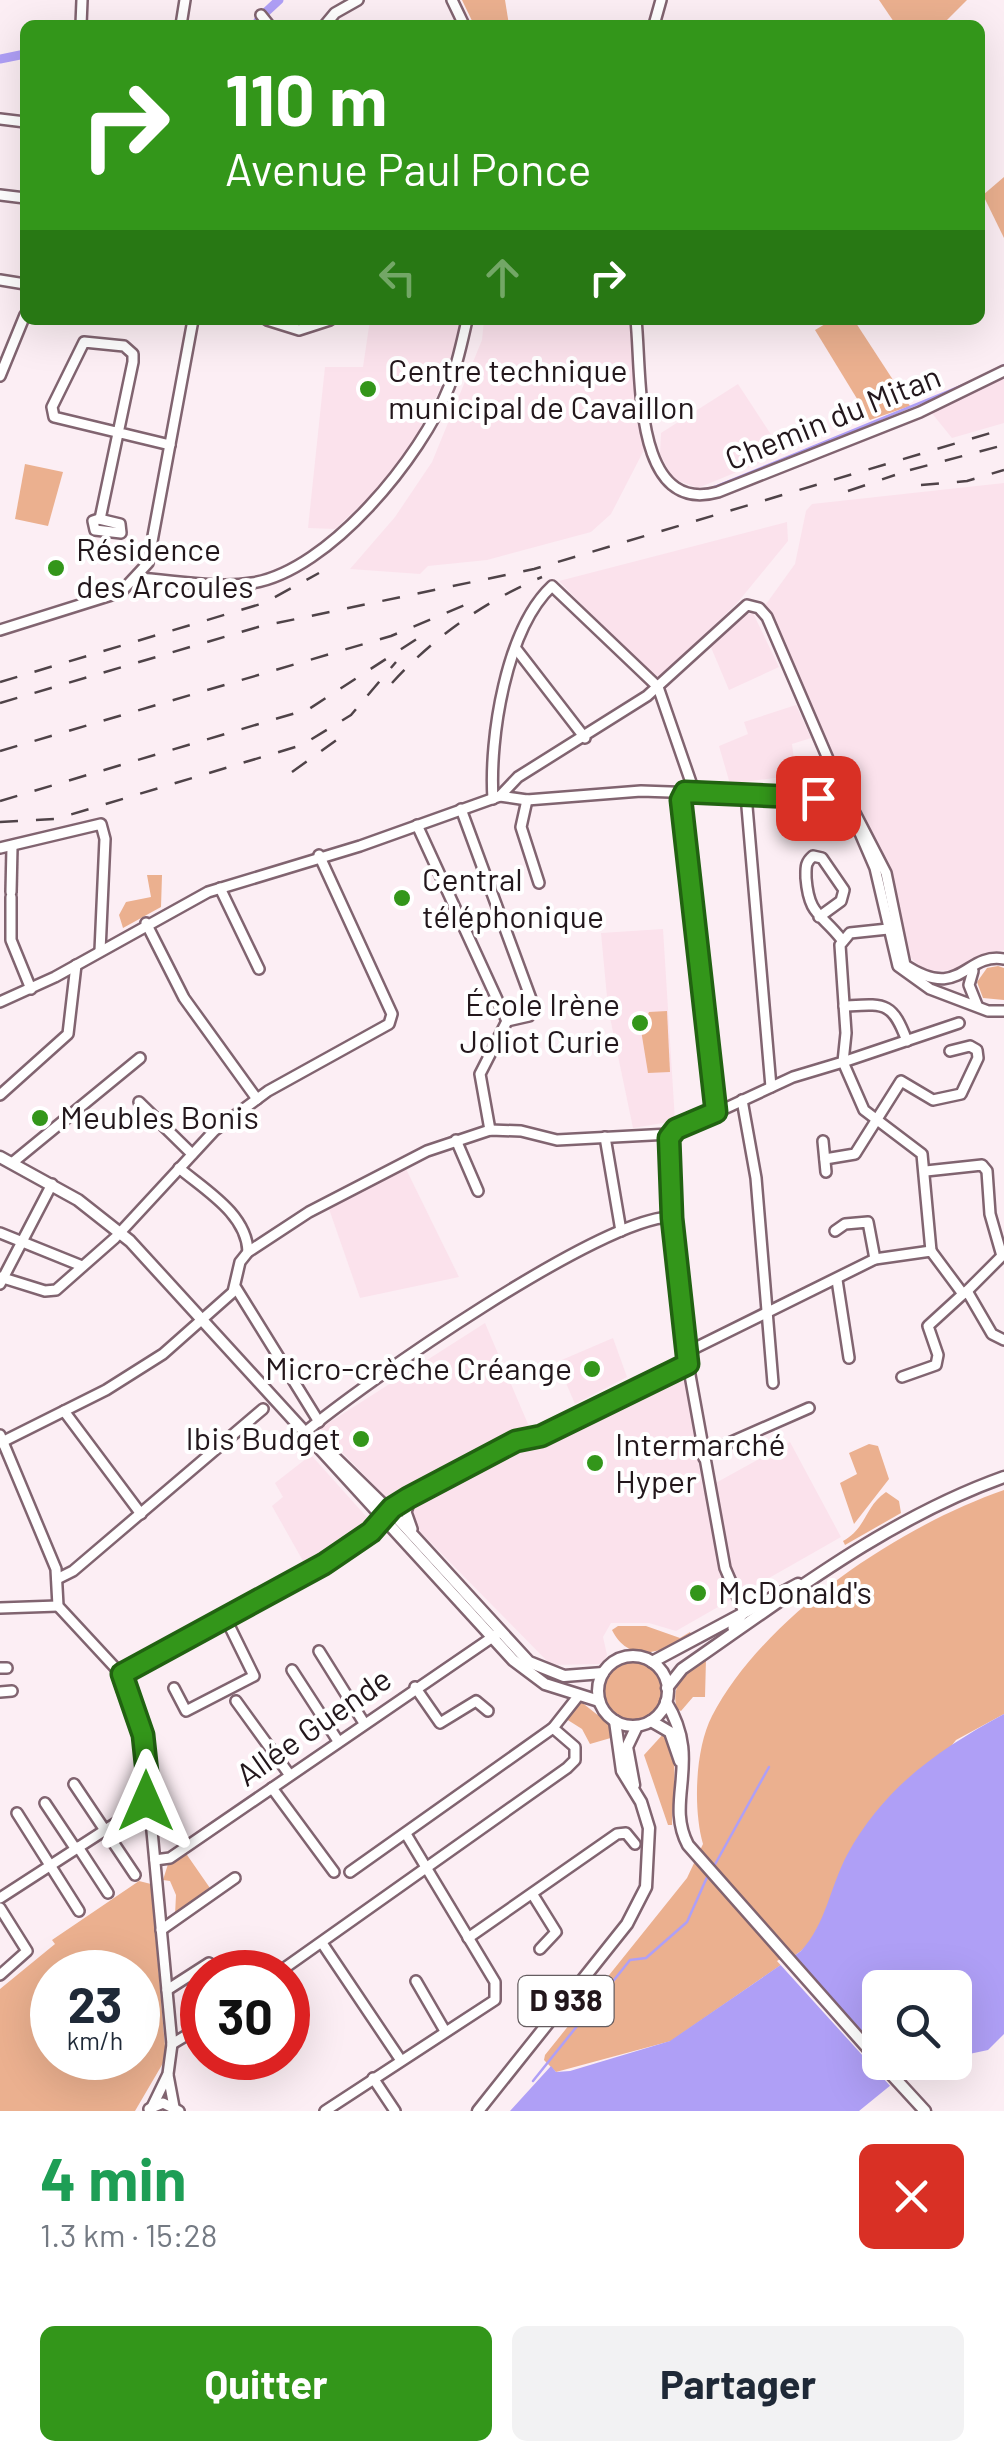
<!DOCTYPE html>
<html lang="fr">
<head>
<meta charset="utf-8">
<style>
  body { margin:0; font-family:Barlow,sans-serif; background:#f2f2f3; color:#1f2937; height:100vh; display:flex; flex-direction:column; font-size:38px; white-space:nowrap }
  * { box-sizing:border-box; margin:0 }
  p { font-size:32px; color:#747a83 }
  .icon { flex:none; width:55px; height:55px; fill:none; stroke:currentColor; stroke-width:2; stroke-linecap:round; stroke-linejoin:round }
  .map { position:relative; height:2111px; overflow:hidden }
  .drawer { display:flex; flex-direction:column; background:#fff; flex:1 }
  .drawer>* { flex:none }
  .guide { position:absolute; left:20px; top:20px; width:965px; height:305px; border-radius:15px; box-shadow:0 10px 40px #0002; background:#33961a; color:#fff; overflow:hidden }
  .controls { position:absolute; left:862px; top:1970px; display:grid; gap:20px }
  .controls a { display:grid; place-items:center; width:110px; height:110px; border-radius:15px; background:#fff; box-shadow:0 10px 40px #0002; font-size:50px }
  .speed { position:absolute; left:30px; top:1950px; display:flex; gap:20px; font-size:50px; font-weight:700; text-align:center }
  .speed>* { display:grid; place-content:center; width:130px; height:130px; border-radius:50%; background:#fff; box-shadow:0 10px 40px #0002; line-height:1 }
  .speed small { font-size:25px; font-weight:400 }
  .speed .limit { border:15px solid #d22; background:#fff; color:#111 }
  .pin { position:absolute; display:grid; place-items:center; width:85px; height:85px; color:#fff; margin:-42px; border-radius:20px; box-shadow:0 5px 15px #0006 }
  .me { position:absolute; width:110px; margin:-55px; rotate:0deg; stroke-linejoin:round; filter:drop-shadow(0 0 8px #0008) }
  .turn { display:flex; align-items:center; gap:35px; height:210px; padding:0 40px; font-size:45px }
  .turn .icon { width:130px; height:130px; stroke-width:2.5 }
  .turn b { display:block; font-size:70px; line-height:85px }
  .lanes { display:flex; align-items:center; height:95px; padding:0 40px; background:#0003; justify-content:center; gap:50px; direction:ltr }
  .lanes .off { opacity:.35 }
  .round { display:grid; place-items:center; flex:none; width:105px; height:105px; border-radius:15px; background:#f2f2f3 }
  .overview { display:flex; align-items:center; justify-content:space-between; height:170px; padding:0 40px }
  h1 { font-size:60px; font-weight:700; line-height:75px; color:#1e9e55 }
  .action { display:flex; gap:20px; margin-top:auto; padding:20px 40px }
  .action a { flex:1; height:115px; border-radius:15px; background:#33961a; color:#fff; font-size:40px; font-weight:700; line-height:115px; text-align:center }
  .action a+a { background:#f2f2f3; color:#1f2937 }
  .map>svg:first-child { display:block }
  .built { fill:#fbe2ec }
  .green { fill:#ebb08f; fill-rule:evenodd }
  .water { fill:#af9ff6 }
  .pier { fill:#fceef4 }
  .lines { fill:none; stroke-linecap:round; stroke-linejoin:round }
  .stream { stroke:#af9ff6; stroke-width:2.5 }
  .canal { stroke:#af9ff6; stroke-width:9 }
  .minor-casing { stroke:#816470; stroke-width:14 }
  .major-casing { stroke:#816470; stroke-width:15 }
  .minor { stroke:#fff; stroke-width:9 }
  .major { stroke:#fff; stroke-width:10 }
  .rail { stroke:#4f4348; stroke-width:2.5; stroke-dasharray:18 18; stroke-linecap:butt }
  .route-casing { stroke:#216211; stroke-width:25 }
  .route { stroke:#33961a; stroke-width:18 }
  .poi-dot { fill:#33961a; stroke:#fff; stroke-width:4 }
  .labels { text-anchor:middle; stroke-width:8; stroke-linejoin:round; paint-order:stroke }
  .shield { fill:#fff; stroke:#655d60; stroke-width:2.5 }
  .shield-label { font-size:30px; font-weight:bold; fill:#23171c }
  .poi-label { font-size:32px; fill:#23171c; stroke:#fff; text-anchor:start }
  .street-label { font-size:32px; fill:#23171c; stroke:#fff }
</style>
</head>
<body>
<div class="map">
<svg width="1004" height="2111" viewBox="0 0 1004 2111">
  <rect width="100%" height="100%" fill="#fceef4"/>
  <g class="built">
    <path d="M370 320H463L439 391 410 448 378 489 335 529 308 528 325 367H363Z"/>
    <path d="M484 320H631L644 450 611 514 591 532 487 560 428 566 420 574 350 569 395 517 432 462 482 340Z"/>
    <path d="M1004 376V423L952 438 931 412Z"/>
    <path d="M738 384 783 453 698 488 673 479 660 454 661 433Z"/>
    <path d="M1004 483V950L989 952 954 970 924 971 903 950 893 881 764 607 795 564 806 511 812 504Z"/>
    <path d="M787 522 788 541 738 602 657 681 559 581Z"/>
    <path d="M753 613 779 667 729 690 710 645 739 615Z"/>
    <path d="M796 705 811 738 792 744 796 775 730 784 719 746 748 734 744 722Z"/>
    <path d="M663 929 675 1121 633 1128 608 1008 601 933Z"/>
    <path d="M406 1169 459 1277 360 1298 328 1206Z"/>
    <path d="M485 1323 536 1443 677 1372 684 1374 703 1490 790 1442 841 1537 676 1631 649 1623H611L603 1637 607 1655 602 1664 551 1665 319 1429Z"/>
    <path d="M613 1338 627 1377 575 1404 557 1362Z"/>
    <path d="M311 1455 372 1523 307 1568 272 1506 283 1497 275 1483Z"/>
  </g>
  <g class="green">
    <path d="M462 0H505L509 25H474Z"/>
    <path d="M879 0H967L943 24 896 25Z"/>
    <path d="M1004 177V238L983 195Z"/>
    <path d="M832 320H854L910 406 870 420 815 330Z"/>
    <path d="M25 464 63 472 48 526 15 519Z"/>
    <path d="M147 875H162L161 907 123 928 119 915 126 902 151 897Z"/>
    <path d="M998 966 1004 968V1000L983 998 977 982 987 968Z"/>
    <path d="M667 1011 670 1072 648 1073 641 1030 649 1012Z"/>
    <path d="M869 1444 878 1446 889 1479 854 1524 840 1483 857 1474 849 1453Z"/>
    <path d="M1004 1490V1714L956 1740 831 1899 814 1938 801 1951 671 2041 556 2072 544 2060 545 2055 687 1878 703 1844C693 1809 695 1749 712 1716 764 1616 900 1526 1004 1490Z"/>
    <path d="M886 1492 899 1501 901 1513 845 1545 843 1541C866 1529 865 1506 886 1492Z"/>
    <path d="M618 1626H646L680 1638 690 1632 692 1636C665 1651 630 1666 612 1630Z"/>
    <path d="M706 1659 705 1697H693L681 1711 677 1709C670 1683 686 1672 706 1659Z"/>
    <circle cx="633" cy="1691" r="29"/>
    <path d="M580 1701 609 1724 614 1737 590 1744 582 1729 563 1717Z"/>
    <path d="M665 1732C681 1756 672 1797 672 1825H668L644 1755Z"/>
    <path d="M185 1852 212 1891 175 1915 176 1895 170 1881 163 1880 168 1864Z"/>
    <path d="M139 1881 151 1884 166 2058 135 2111H0V1989L55 1944 52 1940ZM52 1972H138V2058H52Z"/>
  </g>
  <path class="water" d="M1004 1714V2034L988 2050 955 2057V1988H880V2062L918 2063 859 2111H510L551 2066 556 2072 570 2071 670 2041 801 1951C826 1924 830 1887 847 1855 884 1787 938 1750 1004 1714Z"/>
  <path class="pier" d="M791 1952 880 2052V2062L889 2063 903 2078 892 2088 777 1961Z"/>
  <g class="lines">
    <g class="stream">
      <path d="M991 372 1004 365"/>
      <path d="M710 489 966 384"/>
      <path d="M713 1868 769 1767"/>
      <path d="M533 2081 630 1960 646 1958 687 1922 708 1875"/>
    </g>
    <g class="canal">
      <path d="M266 12 279 0"/>
      <path d="M256 25 258 21"/>
      <path d="M0 59 25 54"/>
    </g>
    <defs>
      <g id="minor">
        <path d="M452 0 464 25"/>
        <path d="M261 15 269 25"/>
        <path d="M81 25 82 0"/>
        <path d="M181 25 185 0"/>
        <path d="M325 25 335 13 358 0"/>
        <path d="M654 25 661 0"/>
        <path d="M0 119 25 122"/>
        <path d="M0 195 25 198"/>
        <path d="M0 280 25 284"/>
        <path d="M267 320 299 330 330 320"/>
        <path d="M636 320C642 373 632 516 718 492L920 412 1004 371"/>
        <path d="M0 376 25 315"/>
        <path d="M99 519 120 524 121 533 95 530 93 521Z"/>
        <path d="M100 519 133 362V354L124 346 84 342 52 407 54 417 170 445"/>
        <path d="M136 578C173 580 216 589 252 583 329 571 422 456 449 387 457 366 462 342 467 320"/>
        <path d="M0 630 121 592 148 563 193 320"/>
        <path d="M517 650 585 738"/>
        <path d="M685 792 681 803 716 1112"/>
        <path d="M746 795 771 1087"/>
        <path d="M500 796 527 800 641 791 812 797 827 799 853 818"/>
        <path d="M493 799C489 738 506 629 552 586L658 687 695 794"/>
        <path d="M527 800 521 827 539 883"/>
        <path d="M461 809 534 1007 529 1016 507 1021"/>
        <path d="M855 813 886 873 905 965C962 1002 964 952 1004 959"/>
        <path d="M417 825 507 1021"/>
        <path d="M0 848 101 824 105 839 100 951"/>
        <path d="M220 888 259 969"/>
        <path d="M11 892 12 847"/>
        <path d="M11 897V940L31 989"/>
        <path d="M819 917 841 901 844 890 822 858 813 856C805 863 806 867 806 878 809 916 821 913 842 940"/>
        <path d="M146 923 184 998 257 1099"/>
        <path d="M973 971 969 985 977 1005"/>
        <path d="M0 1002 55 977 208 892 360 846 500 796 518 777 647 696 747 605 759 608 767 617 875 868 898 966 930 989 988 1011H1004"/>
        <path d="M844 1006C885 1004 892 1001 907 1041"/>
        <path d="M0 1095 68 1034 76 965"/>
        <path d="M742 1100 756 1178 773 1383"/>
        <path d="M139 1102 192 1154"/>
        <path d="M490 1130 480 1074 507 1021"/>
        <path d="M670 1134 672 1217 688 1364 725 1568 744 1612 733 1628"/>
        <path d="M670 1134 793 1077 843 1062 846 1033 840 945 850 933 888 929"/>
        <path d="M605 1137 621 1231"/>
        <path d="M456 1140 478 1191"/>
        <path d="M823 1141 826 1172"/>
        <path d="M825 1159 855 1154 901 1081 933 1100 961 1094 978 1058 977 1050 970 1046 950 1051"/>
        <path d="M12 1163 140 1058"/>
        <path d="M179 1168C205 1190 247 1214 248 1252"/>
        <path d="M926 1171 982 1165 987 1171 990 1214 1002 1256 967 1291"/>
        <path d="M835 1231 845 1224 868 1222 875 1259"/>
        <path d="M0 1233 82 1266"/>
        <path d="M931 1251 922 1154 864 1110 843 1062 959 1023"/>
        <path d="M0 1277 45 1291 56 1290 115 1238 214 1131 268 1091 389 1024 392 1014 319 855"/>
        <path d="M837 1280 849 1358"/>
        <path d="M0 1284 52 1184"/>
        <path d="M236 1288 319 1422"/>
        <path d="M687 1352 875 1259 931 1251 963 1294 967 1291 992 1334 1004 1340"/>
        <path d="M902 1377 936 1365 938 1355 928 1326 963 1294"/>
        <path d="M64 1411 141 1514"/>
        <path d="M303 1434C362 1384 603 1216 672 1217"/>
        <path d="M0 1435 56 1569 58 1606 121 1674 143 1735 172 2044 168 2074 152 2107"/>
        <path d="M0 1443 106 1390 163 1354 233 1292 240 1262 248 1252 309 1212 427 1151 490 1130 521 1131 557 1140 670 1134"/>
        <path d="M704 1458 711 1451 809 1408"/>
        <path d="M411 1498 406 1512 412 1529"/>
        <path d="M57 1579 73 1571 263 1409"/>
        <path d="M0 1608 58 1606"/>
        <path d="M319 1651 364 1723"/>
        <path d="M0 1668H7"/>
        <path d="M292 1670 338 1741"/>
        <path d="M121 1674 324 1564 371 1532 397 1504 515 1441 541 1436 688 1364"/>
        <path d="M415 1687 440 1723 476 1701 488 1711"/>
        <path d="M174 1688 186 1711 254 1676 225 1617"/>
        <path d="M0 1692 12 1691"/>
        <path d="M236 1701 289 1774"/>
        <path d="M74 1784 135 1875"/>
        <path d="M272 1788 334 1872"/>
        <path d="M45 1803 75 1848"/>
        <path d="M17 1813 79 1911"/>
        <path d="M78 1847 108 1893"/>
        <path d="M155 1860 170 1858 497 1634"/>
        <path d="M350 1872 553 1728 579 1695"/>
        <path d="M533 1895 556 1932 540 1949"/>
        <path d="M0 1898 150 1801"/>
        <path d="M0 1908 27 1951 0 1975"/>
        <path d="M161 1930 235 1878"/>
        <path d="M468 1938 617 1834 626 1833 635 1844"/>
        <path d="M322 1943 400 2059"/>
        <path d="M279 1972 567 1768 575 1760V1747L553 1728"/>
        <path d="M416 1981 445 2031"/>
        <path d="M167 1990 209 1963"/>
        <path d="M172 2044 202 2026"/>
        <path d="M168 2075 174 2107"/>
        <path d="M373 2078 395 2111"/>
        <path d="M149 2109 163 2103 179 2111"/>
        <path d="M325 2111 495 2000V1982L406 1834"/>
      </g>
      <g id="major">
        <path d="M0 1157 78 1200 130 1241 513 1660 545 1684 599 1701"/>
        <path d="M317 1440 399 1520 529 1662 564 1676 603 1673"/>
        <circle cx="633" cy="1691" r="35"/>
        <path d="M652 1662 798 1584"/>
        <path d="M667 1688 682 1669C785 1598 886 1519 1004 1477"/>
        <path d="M666 1702C703 1761 664 1800 688 1845L880 2062"/>
        <path d="M651 1721 670 1732 680 1761"/>
        <path d="M634 1785 627 1747 637 1726"/>
        <path d="M880 2062 925 2111"/>
        <path d="M478 2111 627 1924 646 1887 649 1828 641 1802 622 1771 615 1721"/>
      </g>
    </defs>
    <use href="#minor" class="minor-casing"/>
    <use href="#major" class="major-casing"/>
    <use href="#minor" class="minor"/>
    <use href="#major" class="major"/>
    <g class="rail">
      <path d="M910 470 1004 445"/>
      <path d="M921 485 967 481 1004 470"/>
      <path d="M848 491 895 475"/>
      <path d="M0 682 264 603 319 573"/>
      <path d="M392 683C434 637 485 601 542 577"/>
      <path d="M0 703 258 627 534 569 1004 429"/>
      <path d="M0 751 391 636 479 599"/>
      <path d="M292 772 345 734"/>
      <path d="M0 801 309 709 429 631"/>
      <path d="M0 822 56 819 302 745 351 715 396 662"/>
    </g>
  </g>
  <g class="lines">
    <defs>
      <path id="route" d="M146 1801H150L143 1735 122 1674 324 1564 371 1532 392 1508 408 1498 516 1441 541 1436 688 1364 672 1218 669 1138 676 1129 716 1112 681 800 685 792 818 798"/>
    </defs>
    <use href="#route" class="route-casing"/>
    <use href="#route" class="route"/>
  </g>
  <g class="poi-dot">
    <circle cx="368" cy="389" r="10"/>
    <circle cx="56" cy="568" r="10"/>
    <circle cx="402" cy="898" r="10"/>
    <circle cx="640" cy="1023" r="10"/>
    <circle cx="40" cy="1118" r="10"/>
    <circle cx="592" cy="1369" r="10"/>
    <circle cx="361" cy="1439" r="10"/>
    <circle cx="595" cy="1463" r="10"/>
    <circle cx="698" cy="1593" r="10"/>
  </g>
  <g class="labels">
    <rect class="shield" x="518.5" y="1976" width="95" height="50" rx="8"/>
    <g class="shield-label">
      <text x="566" y="2011">D 938</text>
    </g>
    <g class="poi-label">
      <text x="388" y="382">Centre technique<tspan x="388" dy="37">municipal de Cavaillon</tspan></text>
      <text x="76" y="561">Résidence<tspan x="76" dy="37">des Arcoules</tspan></text>
      <text x="422" y="891">Central<tspan x="422" dy="37">téléphonique</tspan></text>
      <text x="620" y="1016" text-anchor="end">École Irène<tspan x="620" dy="37">Joliot Curie</tspan></text>
      <text x="60" y="1129">Meubles Bonis</text>
      <text x="572" y="1380" text-anchor="end">Micro-crèche Créange</text>
      <text x="341" y="1450" text-anchor="end">Ibis Budget</text>
      <text x="615" y="1456">Intermarché<tspan x="615" dy="37">Hyper</tspan></text>
      <text x="718" y="1604">McDonald's</text>
    </g>
    <g class="street-label">
      <text transform="translate(833 418) rotate(-22)" y="11">Chemin du Mitan</text>
      <text transform="translate(314 1727) rotate(-35)" y="11">Allée Guende</text>
    </g>
  </g>
</svg>
<div class="controls">
<a><svg class="icon" aria-label="search" viewBox="0 0 24 24"><circle cx="10" cy="10" r="6"/><path d="M15 15l6 6"/></svg></a>
</div>
<div class="speed"><div>23<small>km/h</small></div><div class="limit">30</div></div>
<div class="pin" style="left:818px;top:798px;background:#d93025"><svg class="icon" aria-label="arrive" viewBox="0 0 24 24"><path d="M6 21V4h12l-3 4 3 4H6"/></svg></div>
<svg class="me" style="left:146px;top:1801px" viewBox="-20 -20 40 40"><path d="M0-17L14 15 0 8-14 15z" fill="#33961a" stroke="#fff" stroke-width="4"/></svg>
<div class="guide">
<div class="turn"><svg class="icon" aria-label="right" viewBox="0 0 24 24"><path d="M7 20v-9h11M14 6l5 5-5 5"/></svg><div><b>110 m</b>Avenue Paul Ponce</div></div>
<div class="lanes"><svg class="icon off" aria-label="left" viewBox="0 0 24 24"><path d="M17 20v-9H6M10 6l-5 5 5 5"/></svg><svg class="icon off" aria-label="ahead" viewBox="0 0 24 24"><path d="M12 20V5M6 11l6-6 6 6"/></svg><svg class="icon" aria-label="right" viewBox="0 0 24 24"><path d="M7 20v-9h11M14 6l5 5-5 5"/></svg></div>
</div>
</div>
<section class="drawer">
<div class="overview"><div><h1>4 min</h1><p>1.3 km · 15:28</p></div><a class="round" style="background:#d93025;color:#fff"><svg class="icon" aria-label="close" viewBox="0 0 24 24"><path d="M6 6l12 12M18 6L6 18"/></svg></a></div>
<div class="action"><a>Quitter</a><a>Partager</a></div>
</section>
</body>
</html>
